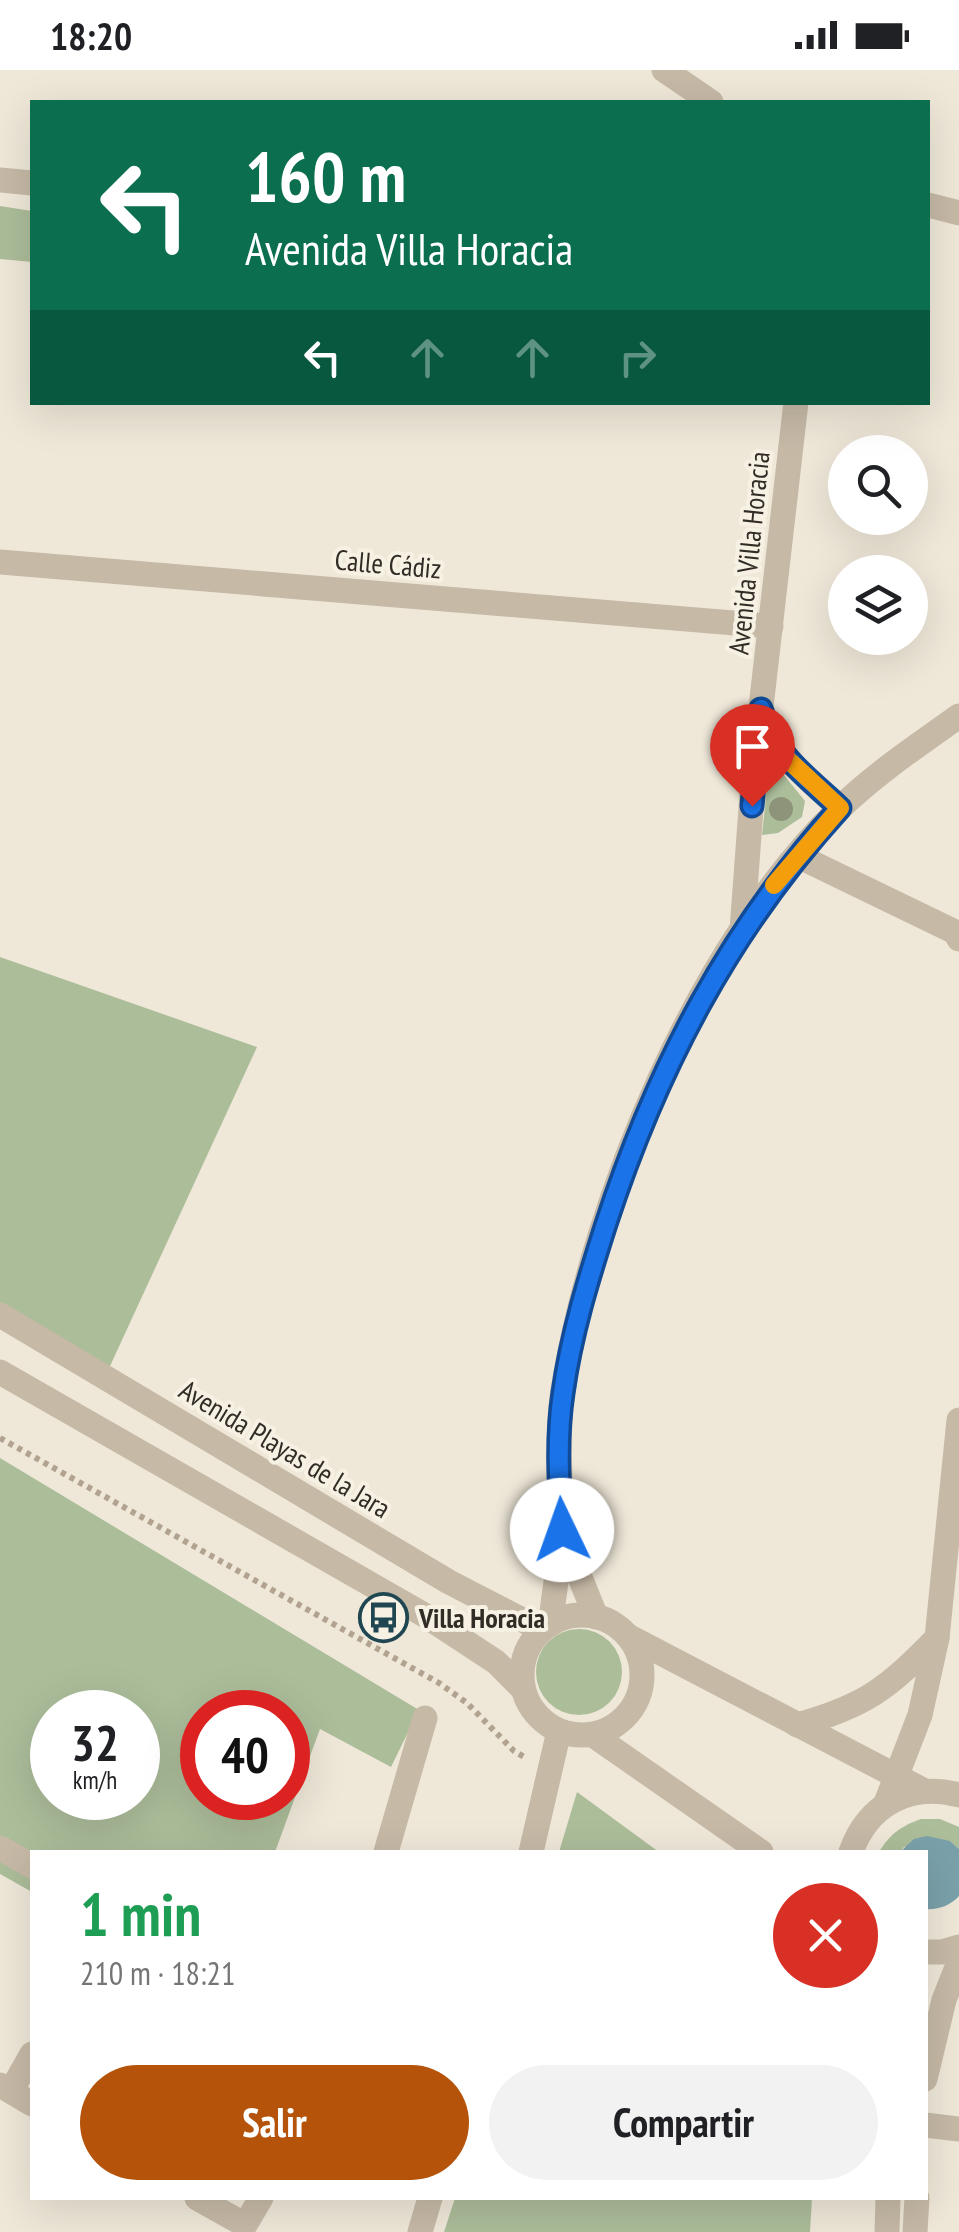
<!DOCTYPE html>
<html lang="es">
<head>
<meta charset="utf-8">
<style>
  body { margin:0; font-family:"PT Sans Narrow",sans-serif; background:#f2f2f2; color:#202124; height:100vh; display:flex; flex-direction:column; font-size:38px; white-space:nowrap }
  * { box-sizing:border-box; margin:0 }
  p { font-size:32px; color:#757577 }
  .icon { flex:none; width:55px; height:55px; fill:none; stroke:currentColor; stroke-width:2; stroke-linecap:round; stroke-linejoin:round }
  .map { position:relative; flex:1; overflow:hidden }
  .sheet { position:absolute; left:30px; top:1780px; width:898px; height:350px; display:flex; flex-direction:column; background:#fff; border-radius:0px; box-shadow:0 10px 40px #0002 }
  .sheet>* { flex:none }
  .hud { position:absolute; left:30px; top:30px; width:900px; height:305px; border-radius:0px; box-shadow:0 10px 40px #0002; background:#0b6e4f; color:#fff; overflow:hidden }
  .buttons { position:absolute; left:828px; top:365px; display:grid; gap:20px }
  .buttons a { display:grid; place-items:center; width:100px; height:100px; border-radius:50%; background:#fff; box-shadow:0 10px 40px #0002; font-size:50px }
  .speed { position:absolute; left:30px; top:1620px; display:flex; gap:20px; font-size:50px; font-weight:700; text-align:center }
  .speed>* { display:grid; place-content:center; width:130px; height:130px; border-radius:50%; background:#fff; box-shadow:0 10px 40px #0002; line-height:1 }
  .speed small { font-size:25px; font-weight:400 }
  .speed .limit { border:15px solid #d22; background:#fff; color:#111 }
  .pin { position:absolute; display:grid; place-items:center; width:85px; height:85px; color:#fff; margin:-102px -42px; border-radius:50% 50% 50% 0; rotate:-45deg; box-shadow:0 0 10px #0007 }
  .pin .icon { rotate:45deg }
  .me { position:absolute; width:110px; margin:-55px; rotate:357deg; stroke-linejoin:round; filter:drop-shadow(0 0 8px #0008) }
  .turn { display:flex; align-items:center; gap:35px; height:210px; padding:0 50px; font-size:45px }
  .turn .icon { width:130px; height:130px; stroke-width:2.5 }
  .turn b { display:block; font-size:70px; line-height:85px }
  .lanes { display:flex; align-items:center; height:95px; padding:0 50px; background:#0003; justify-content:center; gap:50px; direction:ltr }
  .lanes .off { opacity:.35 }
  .round { display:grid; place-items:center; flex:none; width:105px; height:105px; border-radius:52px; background:#f2f2f2 }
  .head { display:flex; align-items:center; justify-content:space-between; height:170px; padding:0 50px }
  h1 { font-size:60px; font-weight:600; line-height:75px; color:#1e9e55 }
  .button { display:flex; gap:20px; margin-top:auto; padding:20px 50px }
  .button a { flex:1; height:115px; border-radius:60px; background:#b45309; color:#fff; font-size:40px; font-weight:600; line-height:115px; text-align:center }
  .button a+a { background:#f2f2f2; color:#202124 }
  .status { display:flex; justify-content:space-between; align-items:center; height:70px; padding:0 50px; background:#fff; direction:ltr }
  .status svg { height:28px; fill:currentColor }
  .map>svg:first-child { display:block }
  .green { fill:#acbd9a; fill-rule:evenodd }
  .water { fill:#7aa1aa }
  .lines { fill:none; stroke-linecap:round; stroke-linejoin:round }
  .path { stroke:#b2a390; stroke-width:6; stroke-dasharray:5 5; stroke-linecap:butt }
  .minor { stroke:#c6b9a6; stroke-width:25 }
  .tertiary { stroke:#c6b9a6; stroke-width:25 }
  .tree { fill:#8d947a }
  .route-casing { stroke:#114b97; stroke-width:25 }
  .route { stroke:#1a73e8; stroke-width:18 }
  .slow { stroke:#f59e0b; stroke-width:18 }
  .labels { text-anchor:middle; stroke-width:8; stroke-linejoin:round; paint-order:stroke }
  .street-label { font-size:28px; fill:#322c26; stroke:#f7f1e4 }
  .poi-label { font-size:28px; font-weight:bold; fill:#322c26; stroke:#f7f1e4; text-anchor:start }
</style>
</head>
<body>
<div class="status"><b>18:20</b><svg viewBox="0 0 49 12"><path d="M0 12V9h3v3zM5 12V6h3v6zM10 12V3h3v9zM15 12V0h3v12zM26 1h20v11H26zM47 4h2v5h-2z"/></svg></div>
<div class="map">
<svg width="959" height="2162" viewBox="0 0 959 2162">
  <rect width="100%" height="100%" fill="#efe8d9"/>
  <g class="green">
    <path d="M0 136 32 141V192L0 189Z"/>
    <path d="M770 688 805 731 802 747 778 763 762 765Z"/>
    <path d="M0 887 257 977 105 1307 0 1245Z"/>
    <path d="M0 1388 419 1640 391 1697 320 1659 275 1782H32V1822L0 1804ZM52 1642H138V1728H52ZM202 1642H288V1728H202Z"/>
    <circle cx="579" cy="1602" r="43"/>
    <path d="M577 1722 659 1782H559Z"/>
    <path d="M921 1749H940L959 1757V1779L950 1771 904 1777 900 1782H879C890 1764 901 1756 921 1749Z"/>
    <path d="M455 2128H812L810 2162H444Z"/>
  </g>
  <path class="water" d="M927 1766 950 1771 959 1779V1826C950 1836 938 1840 925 1839V1782H900L914 1769Z"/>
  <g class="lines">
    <path class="path" d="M0 1368 439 1613 467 1633 514 1681 526 1688"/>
    <g class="minor">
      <path d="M664 0 711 32"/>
      <path d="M0 110 32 113"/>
      <path d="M928 135 959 143"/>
      <path d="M0 492 771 556"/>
      <path d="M763 644C777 687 808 708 840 738"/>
      <path d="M798 786 955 862 959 869"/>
      <path d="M742 860 754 698 796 332"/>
      <path d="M0 1778 32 1796"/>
      <path d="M386 1782 425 1648"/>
      <path d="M0 2015 32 2034"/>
      <path d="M11 2021 32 1984"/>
      <path d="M925 2055 959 2059"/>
      <path d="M197 2128 245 2155 261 2128"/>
    </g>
    <g class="tertiary">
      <path d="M0 1245 449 1512 542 1560"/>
      <path d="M0 1302 426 1546 496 1592 523 1619"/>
      <path d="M563 1465 596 1547"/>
      <circle cx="582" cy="1605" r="60"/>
      <path d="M551 1554C553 1521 562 1488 561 1456 561 1410 556 1366 563 1320 594 1129 698 875 839 739 875 704 918 675 959 646"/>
      <path d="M628 1566 923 1720"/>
      <path d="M797 1655C866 1636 888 1618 937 1568"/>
      <path d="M593 1665 761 1782"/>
      <path d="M886 1733 920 1645 937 1568 959 1350"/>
      <path d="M531 1782 559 1661"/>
      <path d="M851 1782C868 1734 910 1712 959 1725"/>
      <path d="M925 1882H942L959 1877"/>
      <path d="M925 2009 944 1930 959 1892"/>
      <path d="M420 2162 430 2128"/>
      <path d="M887 2162 888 2128"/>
      <path d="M915 2162 917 2128"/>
    </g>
  </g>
  <circle class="tree" cx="781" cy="739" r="12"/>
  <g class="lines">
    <defs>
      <path id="route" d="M562 1460C559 1415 556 1369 563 1323 571 1265 588 1210 606 1154 657 998 729 860 840 738 804 704 777 688 761 639L752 736"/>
    </defs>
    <use href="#route" class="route-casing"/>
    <use href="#route" class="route"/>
    <path class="slow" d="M769 664 784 686 840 738 774 815"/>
  </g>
  <defs>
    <symbol id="bus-ring" viewBox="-11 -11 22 22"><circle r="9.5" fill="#f7f1e4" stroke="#1f4651" stroke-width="1.5"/><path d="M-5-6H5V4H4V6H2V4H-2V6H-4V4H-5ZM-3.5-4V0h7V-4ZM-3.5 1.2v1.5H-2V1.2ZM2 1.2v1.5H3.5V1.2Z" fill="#1f4651"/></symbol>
  </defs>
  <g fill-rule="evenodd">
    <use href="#bus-ring" x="356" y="1520" width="55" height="55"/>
  </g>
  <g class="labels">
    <g class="street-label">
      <text transform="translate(749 483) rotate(-84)" y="10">Avenida Villa Horacia</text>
      <text transform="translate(388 494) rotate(5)" y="10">Calle Cádiz</text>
      <text transform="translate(285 1379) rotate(31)" y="10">Avenida Playas de la Jara</text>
    </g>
    <g class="poi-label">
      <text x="419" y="1558">Villa Horacia</text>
    </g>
  </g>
</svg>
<div class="buttons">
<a><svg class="icon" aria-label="search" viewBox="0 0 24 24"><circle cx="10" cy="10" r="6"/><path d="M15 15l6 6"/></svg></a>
<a><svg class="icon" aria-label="layers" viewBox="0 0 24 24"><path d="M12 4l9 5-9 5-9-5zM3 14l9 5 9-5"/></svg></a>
</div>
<div class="speed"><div>32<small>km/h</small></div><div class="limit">40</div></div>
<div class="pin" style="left:752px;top:736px;background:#d93025"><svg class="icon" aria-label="arrive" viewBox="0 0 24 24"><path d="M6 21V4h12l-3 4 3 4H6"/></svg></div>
<svg class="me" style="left:562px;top:1460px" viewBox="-20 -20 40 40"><circle r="19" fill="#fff"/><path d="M0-13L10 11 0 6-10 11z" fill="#1a73e8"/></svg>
<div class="hud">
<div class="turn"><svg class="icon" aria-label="left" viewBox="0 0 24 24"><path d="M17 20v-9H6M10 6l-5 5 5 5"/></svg><div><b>160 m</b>Avenida Villa Horacia</div></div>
<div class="lanes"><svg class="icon" aria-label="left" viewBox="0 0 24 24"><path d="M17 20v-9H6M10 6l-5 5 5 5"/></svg><svg class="icon off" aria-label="ahead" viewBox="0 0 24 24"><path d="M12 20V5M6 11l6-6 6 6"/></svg><svg class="icon off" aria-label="ahead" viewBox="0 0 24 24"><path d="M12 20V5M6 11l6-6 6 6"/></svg><svg class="icon off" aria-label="right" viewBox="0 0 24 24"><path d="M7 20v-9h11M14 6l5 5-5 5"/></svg></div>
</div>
<section class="sheet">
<div class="head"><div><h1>1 min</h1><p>210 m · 18:21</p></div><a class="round" style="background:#d93025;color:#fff"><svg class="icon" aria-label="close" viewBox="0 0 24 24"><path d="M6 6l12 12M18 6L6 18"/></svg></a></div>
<div class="button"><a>Salir</a><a>Compartir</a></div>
</section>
</div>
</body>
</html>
